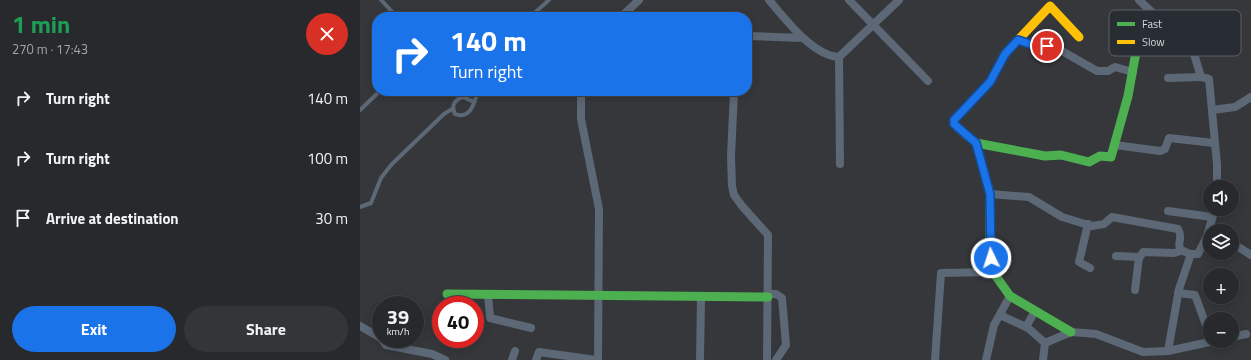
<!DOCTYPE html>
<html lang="en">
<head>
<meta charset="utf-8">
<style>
  body { margin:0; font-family:"Titillium Web",sans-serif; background:#343538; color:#f1f3f6; height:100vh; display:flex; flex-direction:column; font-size:15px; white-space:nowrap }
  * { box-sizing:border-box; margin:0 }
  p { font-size:13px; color:#a5a6a9 }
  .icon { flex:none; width:22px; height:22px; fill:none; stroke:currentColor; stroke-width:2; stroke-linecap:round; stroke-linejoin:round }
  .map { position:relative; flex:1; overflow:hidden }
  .side { display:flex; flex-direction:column; background:#28292c; width:360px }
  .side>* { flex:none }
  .guide { position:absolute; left:12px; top:12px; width:380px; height:84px; border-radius:16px; box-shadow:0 2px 10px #0003,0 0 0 1px #444548; background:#1a73e8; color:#fff; overflow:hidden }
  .fabs { position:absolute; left:843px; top:180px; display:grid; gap:8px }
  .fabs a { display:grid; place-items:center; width:36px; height:36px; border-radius:50%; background:#28292c; box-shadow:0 2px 10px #0003,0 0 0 1px #444548; font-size:20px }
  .speed { position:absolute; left:12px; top:296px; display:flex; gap:8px; font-size:20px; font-weight:700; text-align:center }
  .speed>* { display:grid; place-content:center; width:52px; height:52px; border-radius:50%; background:#28292c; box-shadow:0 2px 10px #0003,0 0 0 1px #444548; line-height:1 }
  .speed small { font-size:10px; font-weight:400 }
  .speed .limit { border:6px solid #d22; background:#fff; color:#111 }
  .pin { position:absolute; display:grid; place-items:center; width:34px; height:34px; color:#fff; margin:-17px; border:2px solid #fff; border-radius:50%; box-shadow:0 1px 4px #0007 }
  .me { position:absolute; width:44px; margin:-22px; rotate:356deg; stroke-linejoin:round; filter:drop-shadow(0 0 3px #0008) }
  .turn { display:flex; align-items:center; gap:14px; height:84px; padding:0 12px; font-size:18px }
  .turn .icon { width:52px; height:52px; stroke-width:2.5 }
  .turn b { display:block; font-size:28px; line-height:34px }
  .round { display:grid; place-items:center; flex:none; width:42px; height:42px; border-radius:21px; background:#343538 }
  .headline { display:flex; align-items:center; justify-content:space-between; height:68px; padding:0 12px }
  h1 { font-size:24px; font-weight:700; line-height:30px; color:#1e9e55 }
  .primary-button { display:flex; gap:8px; margin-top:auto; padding:8px 12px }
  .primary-button a { flex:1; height:46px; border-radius:24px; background:#1a73e8; color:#fff; font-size:16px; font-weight:700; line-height:46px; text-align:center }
  .primary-button a+a { background:#343538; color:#f1f3f6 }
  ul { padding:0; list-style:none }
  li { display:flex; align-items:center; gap:12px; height:60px; padding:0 12px }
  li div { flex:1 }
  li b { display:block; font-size:15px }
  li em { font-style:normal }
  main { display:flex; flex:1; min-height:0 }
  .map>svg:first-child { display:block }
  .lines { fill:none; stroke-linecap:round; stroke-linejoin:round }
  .lane { stroke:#5c6876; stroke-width:4 }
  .street { stroke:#5c6876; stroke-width:8 }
  .fast { stroke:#4caf50; stroke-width:9 }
  .slow { stroke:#ffc107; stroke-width:9 }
  .route-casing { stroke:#114b97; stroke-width:10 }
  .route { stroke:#1a73e8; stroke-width:7 }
  .key { fill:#282d33; stroke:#5c6066; stroke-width:1 }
  .key-label { font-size:11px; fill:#d5d8dc }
</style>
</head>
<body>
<main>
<section class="side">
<div class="headline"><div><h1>1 min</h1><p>270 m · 17:43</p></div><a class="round" style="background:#d93025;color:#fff"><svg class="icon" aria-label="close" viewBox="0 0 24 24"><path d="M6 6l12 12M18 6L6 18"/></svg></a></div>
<ul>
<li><svg class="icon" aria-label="right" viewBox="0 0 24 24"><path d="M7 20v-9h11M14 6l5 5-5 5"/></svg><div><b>Turn right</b></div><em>140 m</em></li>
<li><svg class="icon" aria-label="right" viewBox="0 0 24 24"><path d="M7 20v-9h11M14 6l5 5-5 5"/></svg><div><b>Turn right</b></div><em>100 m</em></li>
<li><svg class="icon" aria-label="arrive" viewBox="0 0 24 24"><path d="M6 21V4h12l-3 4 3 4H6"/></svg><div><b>Arrive at destination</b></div><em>30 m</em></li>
</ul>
<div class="primary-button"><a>Exit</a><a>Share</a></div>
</section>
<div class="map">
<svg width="891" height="360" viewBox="0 0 891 360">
  <rect width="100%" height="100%" fill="#35373a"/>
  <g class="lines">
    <g class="lane">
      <path d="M21 0 37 17"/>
      <path d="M170 17 189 0"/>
      <path d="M114 102 103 97C94 100 91 106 95 114 111 120 114 103 118 91"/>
      <path d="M0 110 20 91"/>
      <path d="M0 207 11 203 21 178 31 165 84 114 92 109"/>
    </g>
    <g class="street">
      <path d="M409 0C425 19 453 56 479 57L539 0"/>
      <path d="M489 0 568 81"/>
      <path d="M779 0 830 48 834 54 841 77 849 79 857 164V187"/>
      <path d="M261 17 279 0"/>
      <path d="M387 36 442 38"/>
      <path d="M658 40 675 46 695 47 737 71H748L755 67 773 72"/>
      <path d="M479 57 480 164"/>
      <path d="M808 78 841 77"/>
      <path d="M221 91V119L239 209 238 360"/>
      <path d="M374 91 371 157 372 186 374 195 382 206 408 235 407 360"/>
      <path d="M852 110 875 107 891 97"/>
      <path d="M755 145 800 151 805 149 809 138 854 143"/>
      <path d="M630 194 669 197 702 217 732 226 744 224 752 217 818 229C826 241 809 248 831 254"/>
      <path d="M808 211 852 217"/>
      <path d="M728 224 719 262 730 268"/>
      <path d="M872 243 891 255"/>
      <path d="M756 256 780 257 783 252 814 253 821 251"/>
      <path d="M775 290 779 257"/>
      <path d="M818 293 835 295 850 336"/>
      <path d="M408 294H416L422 298 426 345 416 360"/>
      <path d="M128 295 130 318 171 328"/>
      <path d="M640 315 668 328 685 343"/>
      <path d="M0 326 21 338"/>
      <path d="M666 327 675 311"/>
      <path d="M872 337 886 334"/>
      <path d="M22 339 26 345 72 354 85 360"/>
      <path d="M808 351 819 289 831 254H838L847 236 855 209"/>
      <path d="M152 360 155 351"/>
      <path d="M176 360 179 352 236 360"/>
      <path d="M340 360 341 297"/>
      <path d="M575 360 581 273 633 272"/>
      <path d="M626 360 634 325 650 296"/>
      <path d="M683 360 685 343 711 332 736 334 783 352 808 351 854 341"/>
    </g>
    <g class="fast">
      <path d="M605 134 616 143 630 194V245L633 272 650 296 711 332"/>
      <path d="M616 143 685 156 701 155 729 162 740 156 751 157 768 96 778 41 830 48"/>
      <path d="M87 294 408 297"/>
    </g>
    <path class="slow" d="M605 134 594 124V120L630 82 645 54 690 6 719 37"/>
  </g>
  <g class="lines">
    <defs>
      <path id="route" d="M631 258 630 194 616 143 594 124V120L630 82 645 54 658 40 670 44 687 46"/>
    </defs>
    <use href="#route" class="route-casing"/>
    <use href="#route" class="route"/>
  </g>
  <rect x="749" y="10" width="132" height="46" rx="6" class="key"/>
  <rect x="757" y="22" width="18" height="4" fill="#4caf50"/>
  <rect x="757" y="40" width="18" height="4" fill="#ffc107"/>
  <g class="key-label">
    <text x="782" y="28">Fast</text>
    <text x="782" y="46">Slow</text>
  </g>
</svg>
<div class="fabs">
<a><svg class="icon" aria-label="sound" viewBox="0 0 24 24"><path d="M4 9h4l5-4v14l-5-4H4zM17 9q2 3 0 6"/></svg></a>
<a><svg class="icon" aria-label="layers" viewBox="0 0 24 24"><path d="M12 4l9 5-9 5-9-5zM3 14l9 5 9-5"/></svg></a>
<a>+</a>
<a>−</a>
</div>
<div class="speed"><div>39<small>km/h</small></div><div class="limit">40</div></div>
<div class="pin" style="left:687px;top:46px;background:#d93025"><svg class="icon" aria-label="arrive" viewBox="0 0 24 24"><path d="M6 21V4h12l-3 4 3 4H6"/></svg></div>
<svg class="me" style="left:631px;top:258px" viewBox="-20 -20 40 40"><circle r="17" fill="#1a73e8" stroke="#fff" stroke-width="3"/><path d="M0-11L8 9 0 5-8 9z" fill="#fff"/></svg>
<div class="guide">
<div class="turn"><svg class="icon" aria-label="right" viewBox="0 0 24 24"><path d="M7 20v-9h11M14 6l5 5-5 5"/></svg><div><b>140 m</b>Turn right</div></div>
</div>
</div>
</main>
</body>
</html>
